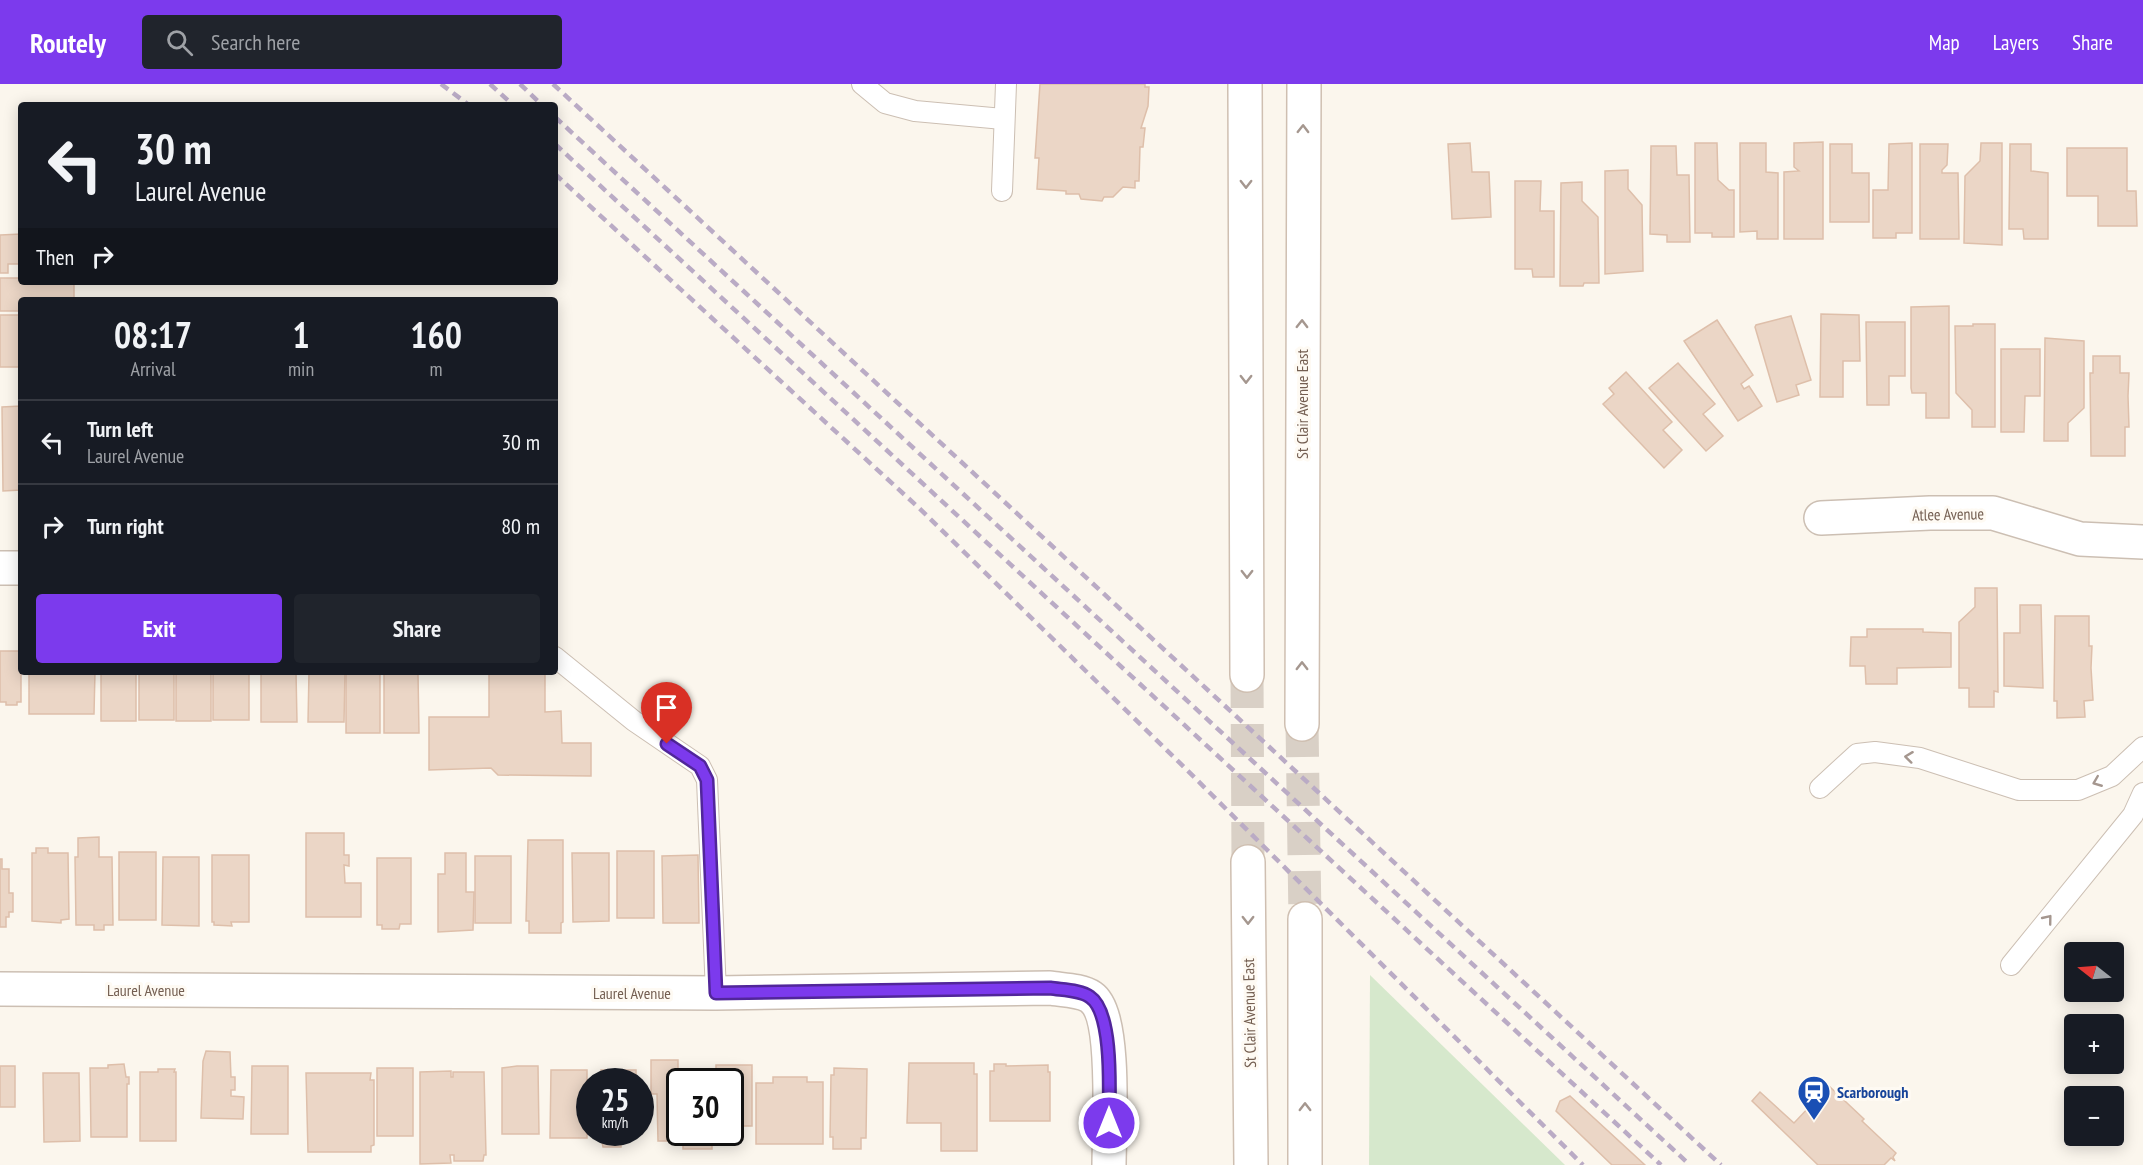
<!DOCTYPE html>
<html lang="en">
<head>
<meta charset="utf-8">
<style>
  body { margin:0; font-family:"PT Sans Narrow",sans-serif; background:#20242c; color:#f1f3f6; height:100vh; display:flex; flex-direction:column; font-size:22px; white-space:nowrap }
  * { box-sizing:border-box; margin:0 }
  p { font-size:20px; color:#9ea1a6 }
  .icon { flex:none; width:33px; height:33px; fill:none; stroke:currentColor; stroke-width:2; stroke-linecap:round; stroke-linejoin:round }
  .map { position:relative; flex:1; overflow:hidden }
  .sheet { position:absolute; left:18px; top:213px; width:540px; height:378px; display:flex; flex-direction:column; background:#171b24; border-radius:6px; box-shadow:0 3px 15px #0003 }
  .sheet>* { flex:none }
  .hud { position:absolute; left:18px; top:18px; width:540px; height:183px; border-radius:6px; box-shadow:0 3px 15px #0003; background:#171b24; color:#f1f3f6; overflow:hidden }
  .needle { width:39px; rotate:287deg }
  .fabs { position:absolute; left:2064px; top:858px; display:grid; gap:12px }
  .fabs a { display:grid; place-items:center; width:60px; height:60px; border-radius:6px; background:#171b24; box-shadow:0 3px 15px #0003; font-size:30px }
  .speed { position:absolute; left:576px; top:984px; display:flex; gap:12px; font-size:30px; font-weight:700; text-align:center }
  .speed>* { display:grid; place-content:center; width:78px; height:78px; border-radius:50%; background:#171b24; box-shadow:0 3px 15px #0003; line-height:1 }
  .speed small { font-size:15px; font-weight:400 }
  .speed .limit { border:3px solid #111; border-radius:9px; background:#fff; color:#111 }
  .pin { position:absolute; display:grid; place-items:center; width:51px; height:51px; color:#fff; margin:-62px -26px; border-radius:50% 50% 50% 0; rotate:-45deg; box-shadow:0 0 6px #0007 }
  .pin .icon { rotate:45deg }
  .me { position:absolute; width:66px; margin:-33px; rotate:0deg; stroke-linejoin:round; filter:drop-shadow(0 0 4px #0008) }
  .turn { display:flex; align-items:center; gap:21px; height:126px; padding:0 18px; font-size:27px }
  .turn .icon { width:78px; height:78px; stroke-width:2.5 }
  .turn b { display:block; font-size:42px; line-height:51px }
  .then { display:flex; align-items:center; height:57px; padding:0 18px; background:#0003; gap:12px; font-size:22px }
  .eta { display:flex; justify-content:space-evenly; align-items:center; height:102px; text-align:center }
  .eta b { font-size:36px; font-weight:600; line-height:42px }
  .primary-button { display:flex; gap:12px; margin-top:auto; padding:12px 18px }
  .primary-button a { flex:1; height:69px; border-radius:6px; background:#7c3aed; color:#fff; font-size:24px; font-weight:600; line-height:69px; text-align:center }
  .primary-button a+a { background:#20242c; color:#f1f3f6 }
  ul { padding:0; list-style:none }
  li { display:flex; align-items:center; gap:18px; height:84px; padding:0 18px; border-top:2px solid #363941 }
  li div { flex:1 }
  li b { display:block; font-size:22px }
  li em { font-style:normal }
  header { display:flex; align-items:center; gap:36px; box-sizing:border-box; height:84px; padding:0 30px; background:#7c3aed; color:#fff }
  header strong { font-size:28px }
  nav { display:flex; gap:33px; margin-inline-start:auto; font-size:21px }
  .search { width:420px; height:54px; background:#20242c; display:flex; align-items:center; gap:15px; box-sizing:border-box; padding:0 21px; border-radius:6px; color:#9ea1a6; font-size:22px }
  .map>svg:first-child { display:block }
  .green { fill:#d6e8cc }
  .building { fill:#ebd6c6; stroke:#debfaa; stroke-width:1.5 }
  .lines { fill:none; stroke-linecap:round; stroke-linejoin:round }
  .secondary-tunnel { stroke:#d9d0c6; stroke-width:33; stroke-dasharray:33 16; stroke-linecap:butt }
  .service-casing { stroke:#ccbfb3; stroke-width:22 }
  .minor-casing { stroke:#ccbfb3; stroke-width:36 }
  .secondary-casing { stroke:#cfbfb1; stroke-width:36 }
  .service { stroke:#fff; stroke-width:20 }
  .minor { stroke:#fff; stroke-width:33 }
  .secondary { stroke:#fff; stroke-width:33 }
  .rail { stroke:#baabc5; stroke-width:4.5; stroke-dasharray:9 6; stroke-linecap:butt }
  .oneway { stroke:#a5978f }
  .route-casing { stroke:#51269a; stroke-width:15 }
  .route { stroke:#7c3aed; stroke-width:10 }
  .labels { text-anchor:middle; stroke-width:6; stroke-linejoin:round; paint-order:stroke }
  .street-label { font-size:16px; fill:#745f52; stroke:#fefaf3 }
  .transit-label { font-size:16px; font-weight:bold; fill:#164399; stroke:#fefaf3; text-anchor:start }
</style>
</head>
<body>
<header>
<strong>Routely</strong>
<div class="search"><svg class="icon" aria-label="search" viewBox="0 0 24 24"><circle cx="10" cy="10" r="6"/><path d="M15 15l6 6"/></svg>Search here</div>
<nav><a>Map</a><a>Layers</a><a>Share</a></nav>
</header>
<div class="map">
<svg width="2143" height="1081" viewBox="0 0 2143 1081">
  <rect width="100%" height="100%" fill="#fbf6ed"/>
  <path class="green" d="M1370 891 1565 1081H1369Z"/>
  <g class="building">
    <path d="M1040 0H1145V3H1149L1148 22 1141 44H1145L1143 63H1140L1139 97H1135V104L1123 103 1113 113H1104L1102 117 1081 115 1079 110H1066V107L1037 105 1039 74H1035Z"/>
    <path d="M1823 58V155H1784V88L1799 87 1794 83V59Z"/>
    <path d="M1470 59 1472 88H1489L1491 133 1452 135 1448 60Z"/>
    <path d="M1695 59H1717L1718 96 1729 106H1734V153H1712V149H1695Z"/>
    <path d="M1740 59H1766V88L1778 89V155H1757V147L1740 148Z"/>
    <path d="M1912 59V149H1896V154H1873V106H1888L1889 60Z"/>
    <path d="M1981 59H2002V161L1964 159 1965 92 1980 77Z"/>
    <path d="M1830 60H1852V89H1869V138H1830Z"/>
    <path d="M1920 60H1948L1947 81 1942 86V89H1958L1959 155H1920Z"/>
    <path d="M2010 60H2031V87L2048 89V155H2024L2023 145H2009Z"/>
    <path d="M1651 62H1676L1677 91H1689L1690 158H1667V151L1650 150Z"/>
    <path d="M2067 64H2127V107H2136L2137 142H2098V112H2067Z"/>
    <path d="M1628 86V105L1642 121 1643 187 1605 190V87Z"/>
    <path d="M1515 97H1541L1540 127H1554V193H1533L1532 185H1515Z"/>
    <path d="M1582 98V117L1598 133 1599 199H1584L1583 202H1560L1561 99Z"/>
    <path d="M21 150V180H8V189H0V151Z"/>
    <path d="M0 194H21V198H74V216H21V227H0Z"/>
    <path d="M1949 222V334H1926V309H1912L1911 304V223Z"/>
    <path d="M1821 230 1859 231 1860 277H1843V313H1820Z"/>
    <rect x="0" y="231" width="21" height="52"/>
    <path d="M1791 232 1811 296 1796 301 1799 311 1777 318 1755 243 1756 241Z"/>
    <path d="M1717 236 1753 291 1741 300 1744 305 1749 302 1762 322 1738 337 1684 257Z"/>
    <path d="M1866 238H1905V292H1889V321H1867Z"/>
    <path d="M1973 240H1995V343H1972V326L1956 309 1955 242H1973Z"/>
    <path d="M2045 254 2084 257V324L2068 339V357H2044Z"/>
    <path d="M2001 265H2040V312H2025L2024 348H2001Z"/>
    <path d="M2093 272H2120V289H2129L2128 312 2129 343H2125V372H2091L2090 289H2093Z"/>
    <path d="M1678 279 1715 320 1703 330 1723 352 1706 367 1649 304Z"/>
    <path d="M1626 288 1672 338 1663 346 1682 366 1664 384 1603 320 1614 310 1609 304Z"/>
    <path d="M21 322V406L3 407 2 323Z"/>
    <path d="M1975 504H1997L1998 608 1994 607V623H1969V604H1959V538L1975 523Z"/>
    <path d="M2020 521H2041L2043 604 2004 602V549H2020Z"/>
    <path d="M2055 532H2089V562H2092L2091 584 2093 616 2084 617 2085 633 2057 634V617H2054Z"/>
    <path d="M1867 545H1923V548L1951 549V583L1897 584V600H1866L1865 582H1850L1851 553H1867Z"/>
    <path d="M0 567H21V618H17V621H6V618H0Z"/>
    <path d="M29 588H95L94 630H29Z"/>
    <rect x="101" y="588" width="35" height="49"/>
    <rect x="139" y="588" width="35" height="48"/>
    <rect x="176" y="588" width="35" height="49"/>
    <rect x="213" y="588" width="36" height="48"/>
    <path d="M261 588H296L297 638H261Z"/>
    <path d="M309 588H345L344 638H308Z"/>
    <path d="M350 588H380V649H346V589Z"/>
    <path d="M384 588 418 590 419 649H384Z"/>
    <path d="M489 588H543L545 591V628L561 627 562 659H591V692L498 691 491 684 429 686V633H489Z"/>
    <path d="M306 749H344V771H349V782L344 781 345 799H361V833H306Z"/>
    <path d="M99 753V773H112L113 841H104V846H94V841H76L75 773H78V754Z"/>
    <path d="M528 756H563V838L561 839V849H529V837H526Z"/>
    <path d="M36 764H48V769H68L69 835 61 836V839L32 837V769H36Z"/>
    <rect x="617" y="767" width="37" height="67"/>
    <rect x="119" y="768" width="37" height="68"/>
    <path d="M445 769H466V808H474L473 846 438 848V790H445Z"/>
    <path d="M572 769H609V837L573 838Z"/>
    <path d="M212 771H249V838H231L232 842 214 841V838H212Z"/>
    <path d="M698 771 699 839H663L662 772Z"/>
    <rect x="475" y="772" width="36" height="67"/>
    <path d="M163 773H199V842L162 841Z"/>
    <path d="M377 774H411V840H400L399 845H382V841H377Z"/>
    <path d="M0 775H2V785H9V809H13V828H9V833H6V843H0Z"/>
    <path d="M206 967 230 968 231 993H235V1006H231V1012L244 1013 243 1035 201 1034 203 977Z"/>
    <path d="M651 976H678V1044H675V1057H658L657 1010H651Z"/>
    <path d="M909 979H974V990H977V1067H941V1039H907Z"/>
    <path d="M124 980 126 993H129V1000H127V1053H91L90 984H108V981Z"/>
    <path d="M994 980H1006V982L1048 981V988H1050V1037H990V987H994Z"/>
    <path d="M716 981H752V1042H730V998H716Z"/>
    <rect x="0" y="982" width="15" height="41"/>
    <path d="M252 982H288V1050H251Z"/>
    <path d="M517 982H538L539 1050H502V984Z"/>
    <rect x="377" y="984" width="36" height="68"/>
    <path d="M834 984 867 985 866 1054H861V1065H833V1053H830L831 991H834Z"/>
    <path d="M158 985H175L174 988H176V1057H140V988H158Z"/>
    <path d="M551 986H587V1054H550Z"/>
    <rect x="601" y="986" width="35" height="12"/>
    <path d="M451 987V993H453V988H484L486 1071H484L483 1077H454V1071H450L451 1079 420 1080V988Z"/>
    <rect x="683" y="987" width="29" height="11"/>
    <path d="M43 989H79L80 1057 44 1058Z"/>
    <path d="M306 989H371L370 996H374V1061L371 1062V1068H308Z"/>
    <path d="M773 993H807V998H823V1060H756V999H773Z"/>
    <path d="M1829 1002 1864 1035 1862 1037 1896 1069 1893 1073 1895 1077 1891 1074 1884 1081H1818L1752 1017 1760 1008 1794 1039Z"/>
    <path d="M1570 1012 1645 1081H1612L1556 1027 1560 1017Z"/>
    <path d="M600 1048H636V1053H621V1063H603Z"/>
    <rect x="683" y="1048" width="29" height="17"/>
  </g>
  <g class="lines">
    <g class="secondary-tunnel">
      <path d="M1247 591 1248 778"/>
      <path d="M1302 640 1305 835"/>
    </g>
    <defs>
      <g id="service">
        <path d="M862 0 885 19 915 27 1003 35"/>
        <path d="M1002 107 1006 0"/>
        <path d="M555 573 634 637 700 682 707 696 716 909"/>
        <path d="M1820 704 1857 670 1875 668 1920 674 2019 706H2078L2112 692 2143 663"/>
        <path d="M2011 881 2133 731 2143 709"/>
      </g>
      <g id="minor">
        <path d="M1821 434 1930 429H1993L2080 455 2143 458"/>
        <path d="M0 484H21"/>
        <path d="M0 905 716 909 1050 904C1062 906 1081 906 1091 913 1117 931 1109 1049 1109 1081"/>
      </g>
      <g id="secondary">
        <path d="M1245 0 1247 591"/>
        <path d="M1302 640 1304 0"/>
        <path d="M1248 778 1251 1081"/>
        <path d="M1305 835V1081"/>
      </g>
    </defs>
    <use href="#service" class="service-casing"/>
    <use href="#minor" class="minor-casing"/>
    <use href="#secondary" class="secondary-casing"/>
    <use href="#service" class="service"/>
    <use href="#minor" class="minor"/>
    <use href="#secondary" class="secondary"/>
    <g class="rail">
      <path d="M441 0 469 21"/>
      <path d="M490 0 513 21"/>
      <path d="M520 0 542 21"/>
      <path d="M553 0 1721 1081"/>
      <path d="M555 33 1690 1081"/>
      <path d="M555 60 1661 1081"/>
      <path d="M555 90 919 424 1185 684 1583 1081"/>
    </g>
  </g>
  <defs><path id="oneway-chevron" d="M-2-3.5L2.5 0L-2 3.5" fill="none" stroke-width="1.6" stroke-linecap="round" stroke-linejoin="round" transform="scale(1.5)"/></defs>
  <g class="oneway">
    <use href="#oneway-chevron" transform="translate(1303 45) rotate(-89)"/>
    <use href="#oneway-chevron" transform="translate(1246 100) rotate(90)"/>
    <use href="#oneway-chevron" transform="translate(1302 240) rotate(-89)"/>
    <use href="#oneway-chevron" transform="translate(1246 295) rotate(90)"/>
    <use href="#oneway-chevron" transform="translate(1247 490) rotate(90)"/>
    <use href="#oneway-chevron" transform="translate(1302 582) rotate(-90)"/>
    <use href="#oneway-chevron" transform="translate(1909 673) rotate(-173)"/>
    <use href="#oneway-chevron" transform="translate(2097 698) rotate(158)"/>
    <use href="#oneway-chevron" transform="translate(2048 835) rotate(-51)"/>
    <use href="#oneway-chevron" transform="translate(1248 836) rotate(90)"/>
    <use href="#oneway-chevron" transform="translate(1305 1023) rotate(-90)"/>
  </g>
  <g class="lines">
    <defs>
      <path id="route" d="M667 660 700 682 707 696 716 909 1050 904C1062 906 1081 906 1090 913 1114 929 1109 1012 1109 1039"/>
    </defs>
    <use href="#route" class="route-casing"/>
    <use href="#route" class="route"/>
  </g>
  <defs>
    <symbol id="station-pin" viewBox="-11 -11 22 30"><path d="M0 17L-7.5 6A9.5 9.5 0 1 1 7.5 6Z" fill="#1a4fb4" stroke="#fefaf3"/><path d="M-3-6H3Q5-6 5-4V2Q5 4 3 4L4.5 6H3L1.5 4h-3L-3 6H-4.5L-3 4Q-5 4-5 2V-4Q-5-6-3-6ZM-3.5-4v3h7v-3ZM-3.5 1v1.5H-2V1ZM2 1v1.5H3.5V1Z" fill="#fff"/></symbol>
  </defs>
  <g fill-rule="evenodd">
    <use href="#station-pin" x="1795" y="989" width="38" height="52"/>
  </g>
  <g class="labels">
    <g class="street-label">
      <text transform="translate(1302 320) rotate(-90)" y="6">St Clair Avenue East</text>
      <text transform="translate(1948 430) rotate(-1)" y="6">Atlee Avenue</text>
      <text x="146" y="912">Laurel Avenue</text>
      <text x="632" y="915">Laurel Avenue</text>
      <text transform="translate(1249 929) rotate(-91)" y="6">St Clair Avenue East</text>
    </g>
    <g class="transit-label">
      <text x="1837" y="1014">Scarborough</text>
    </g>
  </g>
</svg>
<div class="fabs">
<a><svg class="needle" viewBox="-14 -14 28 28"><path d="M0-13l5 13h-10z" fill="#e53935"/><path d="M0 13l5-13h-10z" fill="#9ea1a6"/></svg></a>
<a>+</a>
<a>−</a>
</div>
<div class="speed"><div>25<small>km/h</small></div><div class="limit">30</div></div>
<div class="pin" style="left:667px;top:660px;background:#d93025"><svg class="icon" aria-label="arrive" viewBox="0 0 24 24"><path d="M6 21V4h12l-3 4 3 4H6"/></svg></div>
<svg class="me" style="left:1109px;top:1039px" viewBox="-20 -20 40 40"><circle r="17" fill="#7c3aed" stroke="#fff" stroke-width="3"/><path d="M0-11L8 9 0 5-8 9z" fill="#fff"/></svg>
<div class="hud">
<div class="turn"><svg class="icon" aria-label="left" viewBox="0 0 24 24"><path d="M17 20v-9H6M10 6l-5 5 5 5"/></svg><div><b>30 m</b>Laurel Avenue</div></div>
<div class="then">Then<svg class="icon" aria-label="right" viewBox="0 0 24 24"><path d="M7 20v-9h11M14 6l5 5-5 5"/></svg></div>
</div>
<section class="sheet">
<div class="eta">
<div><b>08:17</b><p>Arrival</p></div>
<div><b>1</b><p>min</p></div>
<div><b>160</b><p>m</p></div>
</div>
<ul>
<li><svg class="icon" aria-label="left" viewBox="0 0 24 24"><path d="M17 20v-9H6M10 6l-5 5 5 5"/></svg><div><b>Turn left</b><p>Laurel Avenue</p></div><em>30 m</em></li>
<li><svg class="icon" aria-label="right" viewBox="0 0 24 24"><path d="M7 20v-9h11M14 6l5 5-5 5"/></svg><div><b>Turn right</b></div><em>80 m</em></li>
</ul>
<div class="primary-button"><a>Exit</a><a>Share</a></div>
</section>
</div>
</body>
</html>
